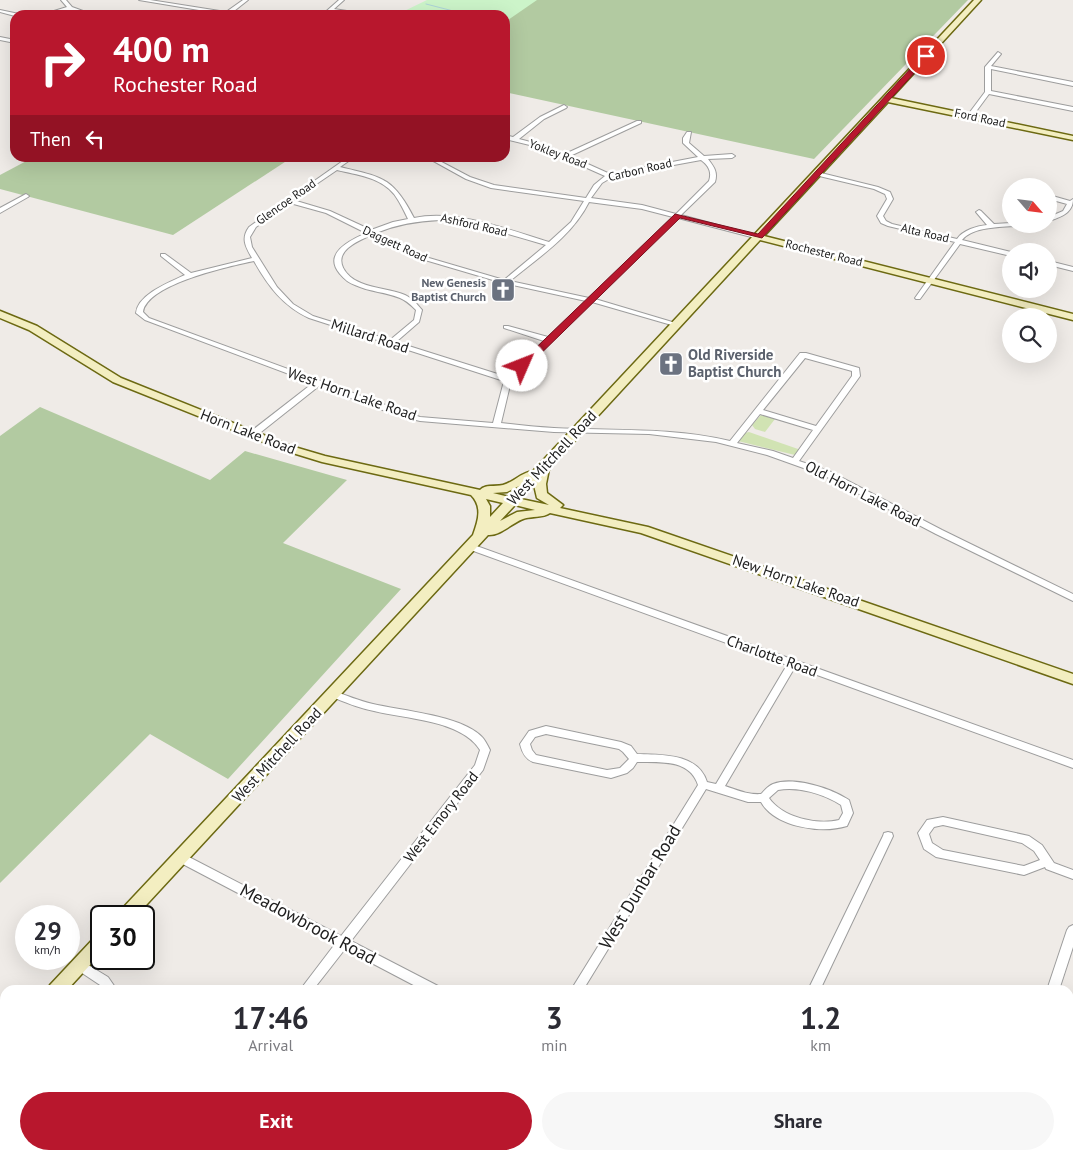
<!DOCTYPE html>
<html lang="en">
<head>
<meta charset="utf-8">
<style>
  body { margin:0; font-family:"PT Sans",sans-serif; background:#f7f7f7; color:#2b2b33; height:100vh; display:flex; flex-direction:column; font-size:19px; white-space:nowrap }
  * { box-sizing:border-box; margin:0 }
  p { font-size:16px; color:#7c7c81 }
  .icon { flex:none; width:28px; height:28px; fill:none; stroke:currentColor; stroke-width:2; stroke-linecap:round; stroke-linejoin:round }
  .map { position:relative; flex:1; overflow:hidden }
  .side { position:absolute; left:0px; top:985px; width:1074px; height:175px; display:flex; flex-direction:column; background:#fff; border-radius:15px 15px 0 0; box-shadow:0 5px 20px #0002 }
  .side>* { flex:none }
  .guide { position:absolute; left:10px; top:10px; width:500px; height:152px; border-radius:15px; box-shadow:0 5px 20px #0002; background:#b8172d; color:#fff; overflow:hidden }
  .needle { width:32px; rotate:118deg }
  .controls { position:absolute; left:1002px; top:178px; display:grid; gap:10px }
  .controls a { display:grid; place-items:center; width:55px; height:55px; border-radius:50%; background:#fff; box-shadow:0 5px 20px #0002; font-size:25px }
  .speed { position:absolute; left:15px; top:905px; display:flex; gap:10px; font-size:25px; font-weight:700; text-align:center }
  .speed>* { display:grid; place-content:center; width:65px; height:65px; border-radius:50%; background:#fff; box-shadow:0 5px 20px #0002; line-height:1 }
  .speed small { font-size:12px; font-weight:400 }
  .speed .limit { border:2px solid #111; border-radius:8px; background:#fff; color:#111 }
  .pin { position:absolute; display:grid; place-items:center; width:42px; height:42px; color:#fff; margin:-21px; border:2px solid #fff; border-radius:50%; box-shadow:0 1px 5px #0007 }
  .me { position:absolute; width:55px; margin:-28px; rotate:46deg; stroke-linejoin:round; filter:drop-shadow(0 0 4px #0008) }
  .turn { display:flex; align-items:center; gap:18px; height:105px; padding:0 20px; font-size:22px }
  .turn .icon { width:65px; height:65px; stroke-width:2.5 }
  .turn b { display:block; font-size:35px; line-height:42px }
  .then { display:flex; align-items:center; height:48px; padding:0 20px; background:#0003; gap:10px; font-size:19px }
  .eta { display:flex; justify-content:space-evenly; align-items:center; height:85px; text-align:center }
  .eta b { font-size:30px; font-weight:700; line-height:35px }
  .action { display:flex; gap:10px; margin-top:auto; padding:10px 20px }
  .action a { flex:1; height:58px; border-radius:30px; background:#b8172d; color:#fff; font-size:20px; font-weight:700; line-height:58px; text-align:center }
  .action a+a { background:#f7f7f7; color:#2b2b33 }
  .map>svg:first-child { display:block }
  .grass { fill:#d1e3b3 }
  .forest { fill:#b2caa1 }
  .park { fill:#ccf4c9 }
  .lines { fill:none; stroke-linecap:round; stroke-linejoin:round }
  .stream { stroke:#add4d8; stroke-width:1 }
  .street-casing { stroke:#9d9d9d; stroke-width:2 }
  .secondary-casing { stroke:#6c6912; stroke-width:3 }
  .street { fill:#fff; fill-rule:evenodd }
  .secondary { fill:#f3eec1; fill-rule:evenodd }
  .route { fill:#b8172d; stroke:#780f1d }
  .labels { text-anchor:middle; stroke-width:5; stroke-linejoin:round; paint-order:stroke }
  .far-street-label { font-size:12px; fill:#202020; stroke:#fff }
  .far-worship-label { font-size:12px; font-weight:bold; fill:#5b616d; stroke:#fff; text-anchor:end }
  .street-label { font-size:15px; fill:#202020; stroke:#fff }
  .worship-label { font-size:15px; font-weight:bold; fill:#5b616d; stroke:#fff; text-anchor:start }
  .near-street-label { font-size:18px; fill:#202020; stroke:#fff }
</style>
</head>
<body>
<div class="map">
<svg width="1073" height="1160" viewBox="0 0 1073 1160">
  <rect width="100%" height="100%" fill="#efebe7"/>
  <g class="grass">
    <path d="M761 415 775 419 765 432 755 429 752 425Z"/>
    <path d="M749 432 798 449 799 450 795 455 738 441 745 433Z"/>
  </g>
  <g class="forest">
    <path d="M531 0H968L814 159 505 92V17Z"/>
    <path d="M32 158H291L173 235 0 189V175Z"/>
    <path d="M40 407 210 480 245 451 347 480 283 543 401 589 228 779 150 734 0 883V436Z"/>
  </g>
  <path class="park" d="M427 0H537L505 22V15H396Z"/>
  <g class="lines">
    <g class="stream">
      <path d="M426 4 461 13"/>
      <path d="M464 14 469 15"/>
    </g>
    <defs>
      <g id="street">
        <path d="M61 0H66L72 7 94 15C86 15 78 10 70 10 61 9 51 15 41 15L67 7Z"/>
        <path d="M139 0H150L226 12 243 0H248L229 15Z"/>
        <path d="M339 0H344L334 9 366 14 360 15 331 12 327 15H322Z"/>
        <path d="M0 10 19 14V15L15 16 0 12Z"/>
        <path d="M0 37 15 40V43L0 40Z"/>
        <path d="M998 52 1001 54 991 66 1073 82V86L991 69V91L1073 107V111L989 94 972 117H968L967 116 985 92V67Z"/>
        <path d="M564 105 567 107 566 108 544 119 519 139 546 146 565 154 637 121H641V123L570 156 610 174 698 157 683 143V138L687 132H691L689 143 704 156 732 154 735 156 732 158 708 159C714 167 718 172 715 182L681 215 762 237 759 239 678 218 595 299 679 324V326H675L592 302 511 381 501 423C518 425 536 427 554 428 613 431 672 427 730 441L800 353H806L859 368 860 376 799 461 829 471 942 530 1073 594V601L936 534 823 475 767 455 716 442 649 434 554 432 420 421 396 415 319 386 256 436H250L249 434 250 432 313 383 145 320 136 313C138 294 170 282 185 275L161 256V254H165L191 273 252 258C245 246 241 238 249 227L347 158H353L340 167C382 177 393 177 414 218 457 209 509 230 549 242L571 222 584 201 491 188 466 179 428 158H434L470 177 494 185 586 198 594 185 605 176 542 148 505 139V135L513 137 540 117ZM701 160C709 166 712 172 709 181L676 214 642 205 591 198 602 183 614 176ZM337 170C357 175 380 177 394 194 400 202 404 211 408 219L393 222 371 230 330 211 293 200ZM589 202 642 209 673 217 589 298 510 281C539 257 572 236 589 202ZM290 203 326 213 366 233C351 240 322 253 340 274 344 279 349 283 355 285 370 292 386 292 400 298 407 301 411 305 416 310L414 320 390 340 313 316 293 304 277 287 252 247 250 237 256 227ZM440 220C476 223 511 235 546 245L504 280 429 258 376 233C398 224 417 221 440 220ZM371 235 425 260 503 283 586 301 548 337 508 326H504V328L544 341 507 377 396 342 419 322 422 310C417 304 413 299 405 295 391 289 375 289 361 283 346 277 333 261 348 248 355 242 363 239 371 235ZM254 261C268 286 283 306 309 318L504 381 493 423 420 417 402 411 149 318 143 312C147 284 230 266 254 261ZM805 358 852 371V376L816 426 763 410ZM760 414 813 430 793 458 773 451 737 443Z"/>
        <path d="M817 172 878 187 890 192 893 199 883 216 886 221 892 224 957 239C963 230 977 226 987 225L976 212 979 210 981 211 994 224 1011 223V224H1019L1016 226C1000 227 972 227 962 240L1011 252V256L960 244 920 299H916L915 298 955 242 888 226 881 223 877 216 887 199 885 194 874 189 815 175 814 174Z"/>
        <path d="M26 194 29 196 28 197 0 213V208Z"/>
        <path d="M1049 195 1070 201 1073 199C1073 213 1061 217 1049 221V217L1063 211 1067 204 1049 199Z"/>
        <path d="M1049 261 1073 267V271L1049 265Z"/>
        <path d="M471 544 1073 760V768L795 667 725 786C737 790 748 795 761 794 765 790 768 786 773 784 793 776 831 788 849 800L853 813 847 826C821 834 775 827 761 802H748L706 789 583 990H571L698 785C690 759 659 762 637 762L633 768 627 773 611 778 533 762C525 759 522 752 520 744L529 731 546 726 621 742 631 746 637 754C662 755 698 753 707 782L716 784 787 665 468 549 467 547 468 545ZM546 734 619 749 623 752 629 759 620 768 607 770 536 755 532 750 530 744 535 737ZM778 790C798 786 824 794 841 805L843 813 839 820C817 825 783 818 769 798Z"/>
        <path d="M333 691C346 695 359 701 373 704 402 711 461 715 482 737 485 740 488 746 490 750L483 770 351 941 438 986 440 990H423L345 949 313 990H300L335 944 177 861 176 858 177 855 181 854 185 855 341 936 475 765 480 750C462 720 405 719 374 711 359 708 344 702 330 696L328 694 330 692Z"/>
        <path d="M943 817 1029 836 1042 845 1054 863 1073 870V879L1046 869 1045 867 1024 875 936 857 924 849 918 833 927 820ZM943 825 1022 843 1034 851 1040 860 1024 866 943 850 932 843 929 834 934 827Z"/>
        <path d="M888 832 892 833 893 836 820 990H808L883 836 884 833Z"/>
        <path d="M1073 925V947L1059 990H1047L1067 930 1069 927Z"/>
        <path d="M80 960 108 977 117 990H104L100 985 76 969 74 965 76 961Z"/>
        <path d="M184 1155H196L198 1160H186Z"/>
        <path d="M468 1155H482L480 1160H466Z"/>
        <path d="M730 1155H742L740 1160H728Z"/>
        <path d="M747 1155H766L768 1160H750Z"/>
        <path d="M993 1155H1005L1004 1160H992Z"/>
      </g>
      <g id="secondary">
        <path d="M974 0H981L891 98 1073 136V140L888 102 764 236 1073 314V320L760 240 549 469 546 484 547 493 563 505 560 508 648 527 1073 674V684L641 533 550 513C543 518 532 516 523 519 512 523 500 536 488 535L136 916H118L120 911 473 535C478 521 483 507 471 495L322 462 283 450 113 382 29 330 0 318V311L37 326 121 378 291 446 325 456 480 490C485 484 495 487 503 485 514 482 522 472 533 471ZM534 485 537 498 549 505 521 499ZM519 486 509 497 493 493 507 492ZM486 499 503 503 490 517V506ZM515 505 535 510 517 512 500 521Z"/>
        <path d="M101 935V953L67 990H48L50 985 95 937Z"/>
        <path d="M5 1034V1053L0 1055V1036Z"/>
      </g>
    </defs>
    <use href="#street" class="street-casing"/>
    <use href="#secondary" class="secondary-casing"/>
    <use href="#street" class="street"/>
    <use href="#secondary" class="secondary"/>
  </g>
  <path class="route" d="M924 54 930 56 762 238 680 218 526 368H519V364L675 214 758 234Z"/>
  <defs>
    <symbol id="church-square" viewBox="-11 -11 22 22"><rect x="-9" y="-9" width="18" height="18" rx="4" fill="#6b7280" stroke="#fff"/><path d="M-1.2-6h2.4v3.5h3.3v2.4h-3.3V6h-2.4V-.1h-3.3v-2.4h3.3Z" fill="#fff"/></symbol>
  </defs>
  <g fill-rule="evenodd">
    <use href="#church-square" x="489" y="276" width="28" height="28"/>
    <use href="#church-square" x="657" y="350" width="28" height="28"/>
  </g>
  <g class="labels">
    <g class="far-street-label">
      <text transform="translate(980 118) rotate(12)" y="4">Ford Road</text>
      <text transform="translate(558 154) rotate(21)" y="4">Yokley Road</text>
      <text transform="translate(640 170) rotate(-13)" y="4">Carbon Road</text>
      <text transform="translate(286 202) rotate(-35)" y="4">Glencoe Road</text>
      <text transform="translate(474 225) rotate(13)" y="4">Ashford Road</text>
      <text transform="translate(925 233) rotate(13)" y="4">Alta Road</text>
      <text transform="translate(395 244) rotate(25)" y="4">Daggett Road</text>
      <text transform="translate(824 253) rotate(14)" y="4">Rochester Road</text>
    </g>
    <g class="far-worship-label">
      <text x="486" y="287">New Genesis<tspan x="486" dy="14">Baptist Church</tspan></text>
    </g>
    <g class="street-label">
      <text transform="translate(370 336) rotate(18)" y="5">Millard Road</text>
      <text transform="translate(352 394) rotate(19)" y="5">West Horn Lake Road</text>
      <text transform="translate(248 432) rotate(21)" y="5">Horn Lake Road</text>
      <text transform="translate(552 458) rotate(-47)" y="5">West Mitchell Road</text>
      <text transform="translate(863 494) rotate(27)" y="5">Old Horn Lake Road</text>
      <text transform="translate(796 581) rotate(19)" y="5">New Horn Lake Road</text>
      <text transform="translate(772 656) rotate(20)" y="5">Charlotte Road</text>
      <text transform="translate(277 755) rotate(-47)" y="5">West Mitchell Road</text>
      <text transform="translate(441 817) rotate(-52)" y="5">West Emory Road</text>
    </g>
    <g class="worship-label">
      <text x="688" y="360">Old Riverside<tspan x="688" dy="17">Baptist Church</tspan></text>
    </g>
    <g class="near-street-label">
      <text transform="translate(640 887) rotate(-59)" y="6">West Dunbar Road</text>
      <text transform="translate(308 924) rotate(28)" y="6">Meadowbrook Road</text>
    </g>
  </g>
</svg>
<div class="controls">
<a><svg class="needle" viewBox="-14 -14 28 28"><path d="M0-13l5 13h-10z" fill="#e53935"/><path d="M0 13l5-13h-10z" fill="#7c7c81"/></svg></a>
<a><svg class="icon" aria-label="sound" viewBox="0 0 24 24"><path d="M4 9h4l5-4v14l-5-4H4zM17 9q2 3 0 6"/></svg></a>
<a><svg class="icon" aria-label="search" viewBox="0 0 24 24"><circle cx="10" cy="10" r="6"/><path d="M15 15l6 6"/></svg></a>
</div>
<div class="speed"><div>29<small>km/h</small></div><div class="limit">30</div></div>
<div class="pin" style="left:926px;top:56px;background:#d93025"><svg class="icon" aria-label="arrive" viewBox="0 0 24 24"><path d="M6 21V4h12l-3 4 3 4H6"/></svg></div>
<svg class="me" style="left:522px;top:366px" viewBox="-20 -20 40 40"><circle r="19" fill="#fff"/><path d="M0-13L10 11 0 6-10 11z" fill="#b8172d"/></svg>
<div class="guide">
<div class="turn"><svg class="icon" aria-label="right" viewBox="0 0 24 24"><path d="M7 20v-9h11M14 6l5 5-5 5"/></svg><div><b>400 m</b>Rochester Road</div></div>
<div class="then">Then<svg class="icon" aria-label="left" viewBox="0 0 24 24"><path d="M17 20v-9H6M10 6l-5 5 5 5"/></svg></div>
</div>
<section class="side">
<div class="eta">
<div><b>17:46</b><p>Arrival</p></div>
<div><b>3</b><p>min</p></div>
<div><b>1.2</b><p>km</p></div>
</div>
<div class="action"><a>Exit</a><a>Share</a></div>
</section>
</div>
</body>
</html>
